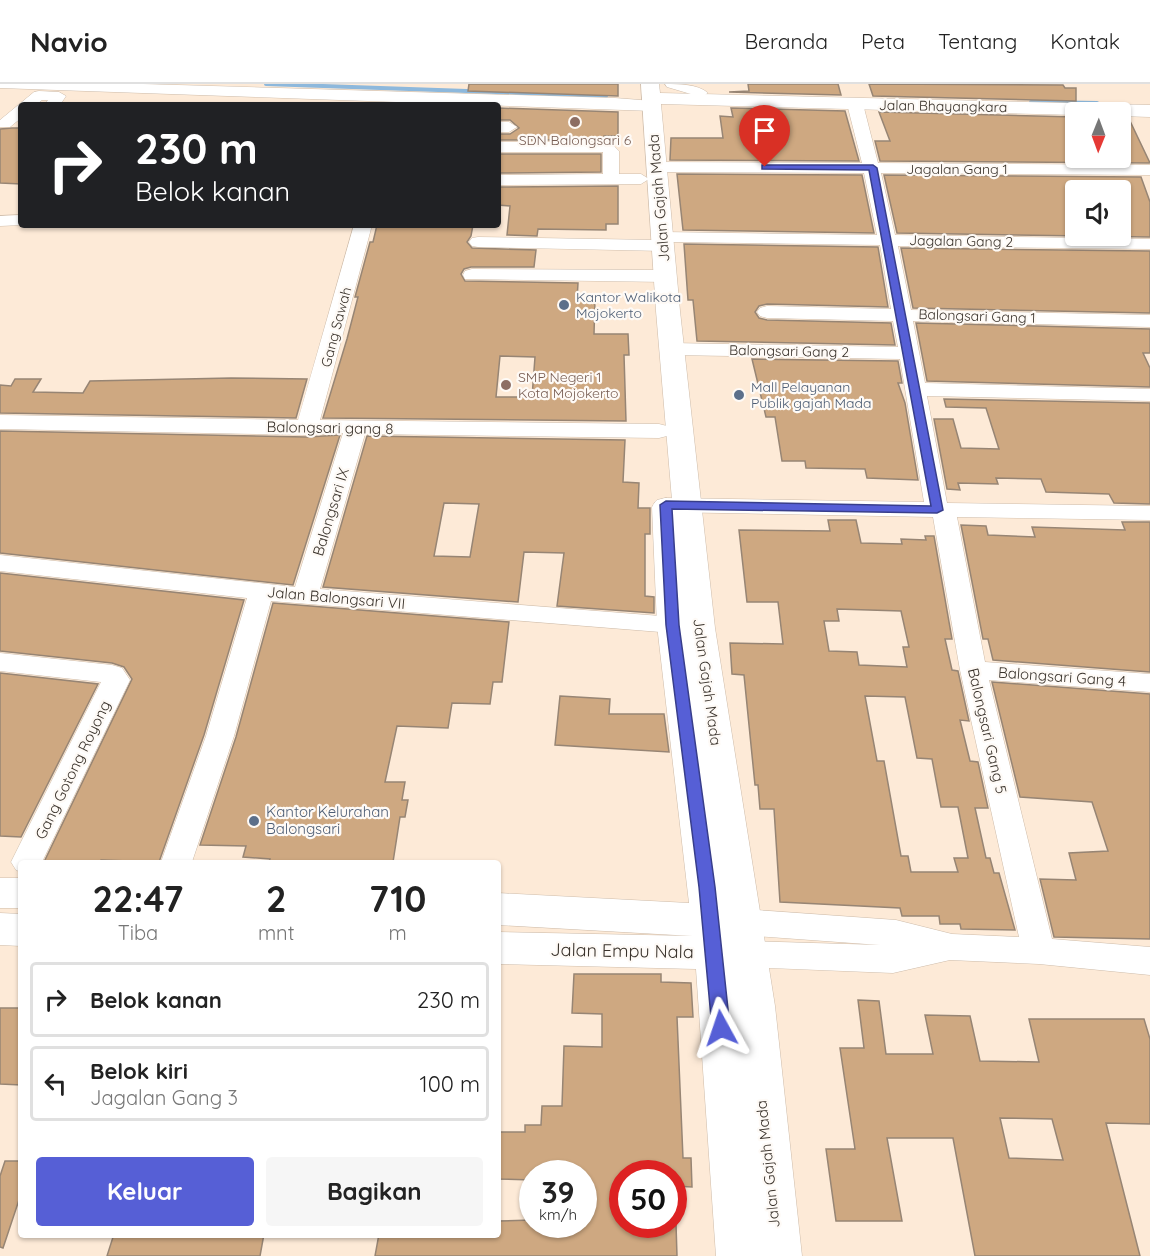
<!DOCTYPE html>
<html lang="id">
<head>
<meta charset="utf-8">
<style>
  body { margin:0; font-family:Quicksand,sans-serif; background:#f6f6f6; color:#222; height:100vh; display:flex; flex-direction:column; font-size:22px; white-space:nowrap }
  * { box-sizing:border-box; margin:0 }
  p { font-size:20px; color:#767676 }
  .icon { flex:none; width:33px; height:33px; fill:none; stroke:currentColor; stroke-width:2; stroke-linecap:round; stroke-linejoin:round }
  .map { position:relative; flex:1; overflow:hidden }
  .panel { position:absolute; left:18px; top:776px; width:483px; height:378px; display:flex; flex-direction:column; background:#fff; border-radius:6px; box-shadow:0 2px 4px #0004 }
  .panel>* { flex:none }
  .hud { position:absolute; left:18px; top:18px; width:483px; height:126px; border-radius:6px; box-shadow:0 2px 4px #0004; background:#202124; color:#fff; overflow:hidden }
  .needle { width:39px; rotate:181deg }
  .tools { position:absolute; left:1065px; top:18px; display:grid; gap:12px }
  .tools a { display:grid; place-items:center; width:66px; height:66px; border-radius:6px; background:#fff; box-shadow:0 2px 4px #0004; font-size:30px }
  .speed { position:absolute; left:519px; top:1076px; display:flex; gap:12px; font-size:30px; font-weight:700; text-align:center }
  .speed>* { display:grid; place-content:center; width:78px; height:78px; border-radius:50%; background:#fff; box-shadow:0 2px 4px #0004; line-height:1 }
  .speed small { font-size:15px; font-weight:400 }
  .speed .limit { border:9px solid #d22; background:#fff; color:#111 }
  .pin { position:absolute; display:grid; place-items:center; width:51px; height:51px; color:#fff; margin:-62px -26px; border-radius:50% 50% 50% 0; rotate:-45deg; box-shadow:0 0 6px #0007 }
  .pin .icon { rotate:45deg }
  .me { position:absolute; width:66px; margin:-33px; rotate:355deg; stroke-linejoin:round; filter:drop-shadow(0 0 4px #0008) }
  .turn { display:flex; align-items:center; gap:21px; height:126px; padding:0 18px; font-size:27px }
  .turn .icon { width:78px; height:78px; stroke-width:2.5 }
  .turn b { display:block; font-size:42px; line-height:51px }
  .eta { display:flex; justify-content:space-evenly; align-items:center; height:102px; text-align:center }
  .eta b { font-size:36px; font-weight:700; line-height:42px }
  .button { display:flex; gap:12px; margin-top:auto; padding:12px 18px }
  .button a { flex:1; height:69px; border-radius:6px; background:#565fd6; color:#fff; font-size:24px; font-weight:700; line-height:69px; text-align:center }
  .button a+a { background:#f6f6f6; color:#222 }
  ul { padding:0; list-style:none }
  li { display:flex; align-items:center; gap:18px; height:75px; margin:0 12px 9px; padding:0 6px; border:3px solid #e0e0e0; border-radius:6px }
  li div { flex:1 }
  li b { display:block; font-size:22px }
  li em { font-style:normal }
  header { display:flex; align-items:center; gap:36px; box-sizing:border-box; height:84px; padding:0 30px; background:#fff; border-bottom:2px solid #e0e0e0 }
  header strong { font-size:28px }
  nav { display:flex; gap:33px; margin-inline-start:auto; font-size:21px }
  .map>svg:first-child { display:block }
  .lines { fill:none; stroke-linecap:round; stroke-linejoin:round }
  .stream { stroke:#8db8dc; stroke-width:4 }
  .building { fill:#cea881; stroke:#978574; stroke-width:1.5; fill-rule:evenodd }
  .minor-casing { stroke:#cebcaa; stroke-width:1 }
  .major-casing { stroke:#cebcaa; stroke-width:1 }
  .minor { fill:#fff; fill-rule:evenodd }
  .major { fill:#fff; fill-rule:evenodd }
  .route { fill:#565fd6; stroke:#383e8b; stroke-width:1.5 }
  .education-dot { fill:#8d6e63; stroke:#fefaf6; stroke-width:2 }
  .service-dot { fill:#5c6f8a; stroke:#fefaf6; stroke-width:2 }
  .labels { text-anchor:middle; stroke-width:4.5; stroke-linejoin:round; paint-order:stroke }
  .far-street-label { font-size:14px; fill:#3a332c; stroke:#fefaf6 }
  .far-education-label { font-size:14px; fill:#785e54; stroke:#fefaf6 }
  .far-service-label { font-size:14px; fill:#4e5e75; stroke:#fefaf6; text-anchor:start }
  .street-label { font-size:15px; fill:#3a332c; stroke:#fefaf6 }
  .service-label { font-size:15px; fill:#4e5e75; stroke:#fefaf6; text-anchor:start }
  .near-street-label { font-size:18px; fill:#3a332c; stroke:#fefaf6 }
</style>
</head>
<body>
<header>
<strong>Navio</strong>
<nav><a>Beranda</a><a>Peta</a><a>Tentang</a><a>Kontak</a></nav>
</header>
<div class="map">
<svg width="1150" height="1172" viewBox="0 0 1150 1172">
  <rect width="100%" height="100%" fill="#fdead7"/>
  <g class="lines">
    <g class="stream">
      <path d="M266 0 606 12"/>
      <path d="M1031 18 1097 19"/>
    </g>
  </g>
  <g class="building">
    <path d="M469 0H618V12L468 7Z"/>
    <path d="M748 0H838L841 11 729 8 749 7Z"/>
    <path d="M869 0 1063 1 1065 4H1076V17L873 12Z"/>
    <path d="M498 24 618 28V52H604V56H498V50H510L519 44 510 36H498Z"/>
    <path d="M731 24 845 27 859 77 670 76 671 54H723L720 32 733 33Z"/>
    <path d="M879 28 1076 33V74H1120V34L1129 35 1150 79 880 77 875 57H890Z"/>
    <path d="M12 44H21V100L0 99V45Z"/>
    <path d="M498 70H601V88L498 89Z"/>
    <path d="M677 90 862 91 874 149 683 146Z"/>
    <path d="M884 91 1141 93 1150 118V153L897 149ZM1066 106H1120V152H1076V125Z"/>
    <path d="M618 102V140H606V146L538 145 537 152 507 151 510 122 498 121V103Z"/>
    <path d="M377 141H473L471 152 467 158 472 164 536 166 534 183H471L464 185 461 190 465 197 578 199 577 216H595L594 250H628L629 271H624L626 337 323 334 347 255 358 213H355L370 158H373ZM500 272 535 273 532 313H496Z"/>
    <path d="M684 160 878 163 888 223 767 220 759 222 755 228 759 234 767 236 891 239 895 261 697 257 693 216H688Z"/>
    <path d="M901 164 1150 167V229L913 224Z"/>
    <path d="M916 239 1150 245V269H1143L1150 284V303L927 297Z"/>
    <path d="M752 275 898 277 902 299H898L905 319 918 396 867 394 865 385 806 384 805 377H782L775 333H766Z"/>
    <path d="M231 294 307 295 296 334 0 329V301L11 302 15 295H41L33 308 83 309 90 297Z"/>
    <path d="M944 315 1150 319V420L1114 419 1109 410 1046 408 1041 395 996 394 998 400 958 399 960 406 947 405 934 335H953L961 364 999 365 986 324 946 323Z"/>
    <path d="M0 347 307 353 340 351 293 501 0 469Z"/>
    <path d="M367 352 625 356 623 398 639 399 638 424H650V450H645V512L654 513V529L557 522 564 469 524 468 518 518 323 503ZM444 419 479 420 470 473 434 472Z"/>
    <path d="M828 436H856L861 459 902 460 901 455 926 456 925 452H934L952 555H945L952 586 958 587 969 637 960 636 970 677 978 678 988 724H975L986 774H990L994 789H999L1015 846 961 845 960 840H940L939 832H902L900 824 780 818 774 725H760L758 701H755L744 591 732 590 730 559 783 560 778 518H747L739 446 830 447ZM837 525 901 527 909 563H903L907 583 859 581 857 568 829 567 824 537H839ZM865 612 905 613 917 674 932 675 941 723H958L968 774H954L958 788H911L908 772H901L884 677H877Z"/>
    <path d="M1122 438H1150V588L993 576 988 555H983L961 441 986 442 988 451 1035 453 1032 443 1125 446Z"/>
    <path d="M0 489 244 516 204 651 159 778 101 776 100 778H44L132 595 124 583 112 579 0 567Z"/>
    <path d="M273 519 509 538 502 598H493L490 620 452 619 448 644 397 642 385 698H405L402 716H408L405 733H400L393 778H269L270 775 243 773 246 762 200 761 236 653Z"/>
    <path d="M0 589 98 600 21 753 0 752Z"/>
    <path d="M992 598 1150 610V855L1054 853 1040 795 1076 796 1069 769 1108 767 1092 718 1020 713Z"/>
    <path d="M560 612 610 615 609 630H664L669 668 555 661Z"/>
    <path d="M574 890H661V898L691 899 693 933H677L683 1074H691L692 1103 674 1102V1089H622V1140H676L677 1172H375L379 1150H498V1137L532 1136V1140H584V1089H532V1096L498 1095V1048H525V1041H541L542 1022H562L564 962 602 963V930L572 929Z"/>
    <path d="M858 916 879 917 886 970H933L925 931 970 932 980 977 1039 978 1029 935H1144L1150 955V1040L1106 1039 1140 1172H975L953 1054H887L902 1137H836L826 1065H855L840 964H864ZM1000 1034 1052 1035 1063 1076 1009 1074Z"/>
    <path d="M0 924H21V1001L0 1000Z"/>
    <path d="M5 1077H21V1110L3 1164 0 1163V1092Z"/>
    <path d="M114 1150H264L260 1172H107Z"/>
  </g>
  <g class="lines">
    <defs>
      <g id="minor">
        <path d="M0 0H143L615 14 653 17 661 22 653 27 0 4Z"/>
        <path d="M665 0C679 0 698 0 708 9L701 13 667 3Z"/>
        <path d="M39 7 59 8 66 12 60 21H44L48 16H42L36 21H21V34L10 43H0V36L34 8Z"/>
        <path d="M855 15 863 20 878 79 1150 81V91L881 89 895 151 1150 155V165L898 162 911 226 1150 231V243L913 237 925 299 1150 305V317L927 312 947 419 1150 422V436L957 433 985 578 1150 590V608L989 596 1052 855 1150 863V891L1039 880 950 876 893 889 746 883 734 880 729 870 734 860 746 857 880 861 742 851 731 847 726 838 731 829 742 825 896 836 952 850 1019 853 960 586 933 433 665 428 657 426 653 421 657 416 665 414 924 418 900 275 671 271 664 269 661 265 664 261 671 259 898 263 893 237 767 234 760 232 757 228 760 224 767 222 891 225 880 161 671 158 673 162 670 166 664 167 478 163 472 162 469 158 472 154 478 153 656 156 654 153 657 149 663 148 877 151 864 89 656 88 648 83 656 78 862 79 847 20Z"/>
        <path d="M498 38H509L517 43 509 48H498Z"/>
        <path d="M498 58H606L612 60 619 67V90H641L649 95 641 100 498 101V91L603 90V68H498Z"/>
        <path d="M21 131 22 141 0 142V132Z"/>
        <path d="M354 141H372L320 336 659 340 667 342 670 347 667 352 659 354 365 350 320 505 673 533 682 535 686 541 682 547 673 549 271 517 234 652 192 778H161L206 652 247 514 0 487V471L295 503 343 349 307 351 0 345V331L298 336Z"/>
        <path d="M472 185 666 186 673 188 675 192 673 196 666 198 465 195 463 191 465 187Z"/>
        <path d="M0 569 112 581 122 584 130 596 42 778H21V788L16 786 11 778 101 598 0 587Z"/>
      </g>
      <g id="major">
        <path d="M641 0H659L660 9 1150 21V33L1120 32V28H1076V31L661 20 680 227 715 544 775 922 802 1172H716L696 885 498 880V848L693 852 498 841V809L689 819 657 541 652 423 656 417 666 414 672 416 656 227Z"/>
        <rect x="0" y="794" width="21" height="30"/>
        <path d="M0 829 21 830V862L0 861Z"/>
      </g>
    </defs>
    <use href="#minor" class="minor-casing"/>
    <use href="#major" class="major-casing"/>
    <use href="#minor" class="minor"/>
    <use href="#major" class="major"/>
  </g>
  <path class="route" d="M765 81H873L877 84 943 426 937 429 672 425 679 541 715 803 730 944 727 949 721 951 715 949 712 944 699 803 666 541 660 421 666 417 931 422 869 86 762 85V81Z"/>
  <g class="education-dot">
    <circle cx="575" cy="38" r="6"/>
    <circle cx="506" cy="301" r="6"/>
  </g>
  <g class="service-dot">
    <circle cx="564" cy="221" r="6"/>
    <circle cx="739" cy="311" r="6"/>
    <circle cx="254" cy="737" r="6"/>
  </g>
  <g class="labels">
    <g class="far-street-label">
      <text transform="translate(943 22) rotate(1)" y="5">Jalan Bhayangkara</text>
      <text x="957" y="90">Jagalan Gang 1</text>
      <text transform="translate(961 157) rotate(1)" y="5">Jagalan Gang 2</text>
      <text transform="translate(977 232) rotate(2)" y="5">Balongsari Gang 1</text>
      <text transform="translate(336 243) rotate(-75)" y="5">Gang Sawah</text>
      <text transform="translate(789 267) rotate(1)" y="5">Balongsari Gang 2</text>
    </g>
    <g class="far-education-label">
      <text x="575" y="61">SDN Balongsari 6</text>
      <text x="518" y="298" text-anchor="start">SMP Negeri 1<tspan x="518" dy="16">Kota Mojokerto</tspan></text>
    </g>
    <g class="far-service-label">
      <text x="576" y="218">Kantor Walikota<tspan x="576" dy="16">Mojokerto</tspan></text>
      <text x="751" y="308">Mall Pelayanan<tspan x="751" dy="16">Publik gajah Mada</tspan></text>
    </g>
    <g class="street-label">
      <text transform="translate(659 114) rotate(-95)" y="5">Jalan Gajah Mada</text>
      <text transform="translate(330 344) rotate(1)" y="5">Balongsari gang 8</text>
      <text transform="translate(331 428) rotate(-73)" y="5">Balongsari IX</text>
      <text transform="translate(336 514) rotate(5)" y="5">Jalan Balongsari VII</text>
      <text transform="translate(1062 593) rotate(4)" y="5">Balongsari Gang 4</text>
      <text transform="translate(707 598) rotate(82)" y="5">Jalan Gajah Mada</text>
      <text transform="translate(987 647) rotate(77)" y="5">Balongsari Gang 5</text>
      <text transform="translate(73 686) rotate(-64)" y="5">Gang Gotong Royong</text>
      <text transform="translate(768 1080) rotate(-96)" y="5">Jalan Gajah Mada</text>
    </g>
    <g class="service-label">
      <text x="266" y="733">Kantor Kelurahan<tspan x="266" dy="17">Balongsari</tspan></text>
    </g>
    <g class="near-street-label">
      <text transform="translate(622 867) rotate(1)" y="6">Jalan Empu Nala</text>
    </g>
  </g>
</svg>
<div class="tools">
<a><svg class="needle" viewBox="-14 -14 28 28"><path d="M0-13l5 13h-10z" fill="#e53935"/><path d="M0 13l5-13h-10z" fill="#767676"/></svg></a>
<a><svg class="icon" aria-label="sound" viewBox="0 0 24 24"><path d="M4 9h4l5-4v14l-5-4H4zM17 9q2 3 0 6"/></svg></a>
</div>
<div class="speed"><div>39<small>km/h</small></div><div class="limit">50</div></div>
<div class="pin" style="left:765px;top:83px;background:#d93025"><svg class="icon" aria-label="arrive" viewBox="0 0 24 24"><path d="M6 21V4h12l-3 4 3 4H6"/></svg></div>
<svg class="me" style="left:721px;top:944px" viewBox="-20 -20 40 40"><path d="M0-17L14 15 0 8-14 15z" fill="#565fd6" stroke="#fff" stroke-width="4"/></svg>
<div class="hud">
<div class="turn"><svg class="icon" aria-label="right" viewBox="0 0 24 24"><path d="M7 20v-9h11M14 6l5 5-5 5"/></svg><div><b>230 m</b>Belok kanan</div></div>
</div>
<section class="panel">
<div class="eta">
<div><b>22:47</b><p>Tiba</p></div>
<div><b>2</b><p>mnt</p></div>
<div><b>710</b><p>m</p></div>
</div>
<ul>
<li><svg class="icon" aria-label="right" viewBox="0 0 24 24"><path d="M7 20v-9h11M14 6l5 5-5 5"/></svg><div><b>Belok kanan</b></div><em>230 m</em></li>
<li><svg class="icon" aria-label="left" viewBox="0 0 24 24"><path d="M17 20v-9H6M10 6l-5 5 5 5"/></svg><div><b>Belok kiri</b><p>Jagalan Gang 3</p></div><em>100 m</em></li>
</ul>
<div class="button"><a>Keluar</a><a>Bagikan</a></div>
</section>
</div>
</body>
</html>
